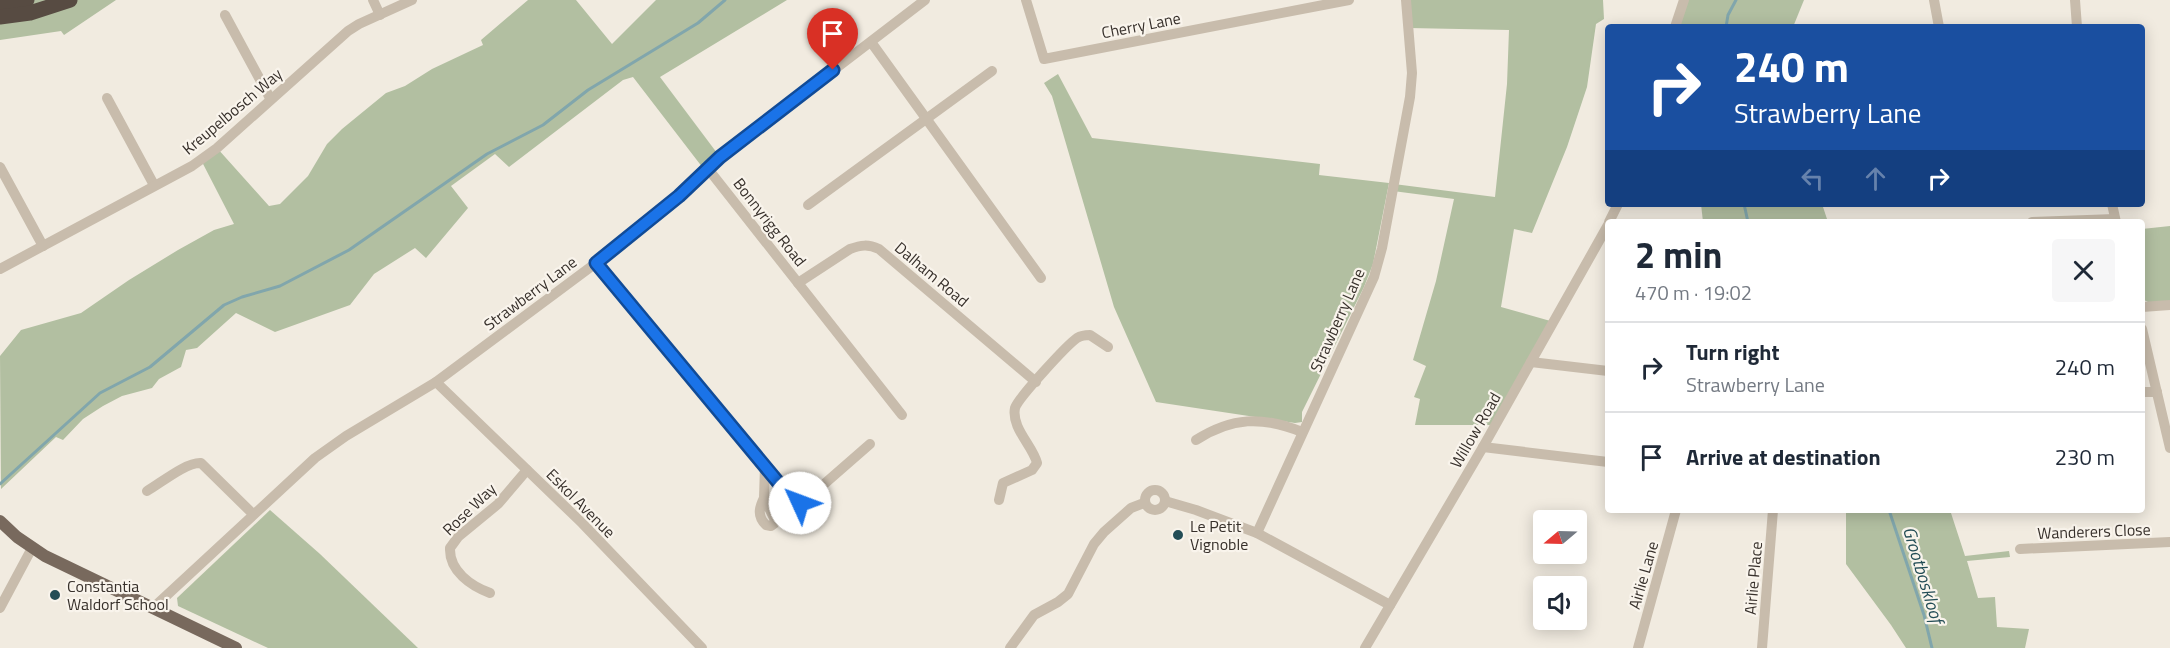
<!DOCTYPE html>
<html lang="en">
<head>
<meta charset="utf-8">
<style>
  body { margin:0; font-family:"Titillium Web",sans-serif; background:#f6f6f7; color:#1f2937; height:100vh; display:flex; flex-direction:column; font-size:22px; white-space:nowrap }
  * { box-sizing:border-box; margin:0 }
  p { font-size:20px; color:#747a83 }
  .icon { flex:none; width:33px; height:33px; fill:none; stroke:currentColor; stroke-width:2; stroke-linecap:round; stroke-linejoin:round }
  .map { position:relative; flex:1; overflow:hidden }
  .side { position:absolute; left:1605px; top:219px; width:540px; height:294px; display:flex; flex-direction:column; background:#fff; border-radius:6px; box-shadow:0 3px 15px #0003 }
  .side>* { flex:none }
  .guide { position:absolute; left:1605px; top:24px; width:540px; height:183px; border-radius:6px; box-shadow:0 3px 15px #0003; background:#1a4fa0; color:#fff; overflow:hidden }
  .needle { width:39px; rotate:251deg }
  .fabs { position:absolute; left:1533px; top:510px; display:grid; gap:12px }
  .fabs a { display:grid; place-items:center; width:54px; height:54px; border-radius:6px; background:#fff; box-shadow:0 3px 15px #0003; font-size:30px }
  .pin { position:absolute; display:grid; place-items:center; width:51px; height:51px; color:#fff; margin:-62px -26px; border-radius:50% 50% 50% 0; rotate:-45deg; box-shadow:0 0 6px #0007 }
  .pin .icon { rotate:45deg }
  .me { position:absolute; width:66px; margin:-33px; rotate:313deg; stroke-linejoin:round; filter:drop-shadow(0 0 4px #0008) }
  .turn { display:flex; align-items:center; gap:21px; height:126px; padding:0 30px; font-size:27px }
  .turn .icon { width:78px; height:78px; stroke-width:2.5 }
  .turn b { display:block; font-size:42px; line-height:51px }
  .lanes { display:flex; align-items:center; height:57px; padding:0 30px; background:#0003; justify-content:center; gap:30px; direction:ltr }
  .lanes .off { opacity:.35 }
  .round { display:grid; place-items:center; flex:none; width:63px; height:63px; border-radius:6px; background:#f6f6f7 }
  .overview { display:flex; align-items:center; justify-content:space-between; height:102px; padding:0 30px }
  h1 { font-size:36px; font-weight:700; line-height:45px }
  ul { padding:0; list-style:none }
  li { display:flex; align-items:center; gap:18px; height:90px; padding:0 30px; border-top:2px solid #e0e1e3 }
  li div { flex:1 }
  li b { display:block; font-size:22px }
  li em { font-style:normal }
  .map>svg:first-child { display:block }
  .green { fill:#b2bfa1 }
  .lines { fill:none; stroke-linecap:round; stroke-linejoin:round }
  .stream { stroke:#81a6ac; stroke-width:3 }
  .minor { stroke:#c8bcac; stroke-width:10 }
  .major { stroke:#78695d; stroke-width:12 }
  .highway { stroke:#574b42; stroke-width:15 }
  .route-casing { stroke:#114b97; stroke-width:15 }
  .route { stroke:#1a73e8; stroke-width:10 }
  .poi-dot { fill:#234d56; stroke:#f9f4ec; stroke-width:2 }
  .labels { text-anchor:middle; stroke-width:4.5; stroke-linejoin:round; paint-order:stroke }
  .street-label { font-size:16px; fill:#37302b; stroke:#f9f4ec }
  .poi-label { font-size:16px; fill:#37302b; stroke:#f9f4ec; text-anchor:start }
  .water-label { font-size:18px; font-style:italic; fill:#234d56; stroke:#f9f4ec }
</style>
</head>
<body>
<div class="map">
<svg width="2170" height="648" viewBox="0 0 2170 648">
  <rect width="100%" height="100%" fill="#f1ebe0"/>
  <g class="green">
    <path d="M0 0H116L64 35 61 31 0 40Z"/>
    <path d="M528 0H576L612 44 656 0H787L660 77 720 157 706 172 633 77 623 80 509 167 495 154 451 186 468 208 426 258 415 248 374 274 350 305 275 332 236 313 197 348 186 350 181 367 159 379 152 388 122 396 103 406 83 419 63 440 56 437 1 489 0 356 21 330 81 313 129 280 178 250 214 230 234 224 201 160 217 148 269 206 280 204 308 176 327 144 342 129 386 93 405 86 432 69 483 45 481 40Z"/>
    <path d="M1406 0H1603L1604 19 1596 24 1587 87 1567 147 1532 233 1514 229 1501 307 1554 322 1494 425H1415L1420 399 1414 397 1426 366 1413 360 1436 281 1454 199 1393 191 1394 184 1495 197 1507 84 1509 30 1409 28Z"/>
    <path d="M1684 0H1804L1793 27H1675Z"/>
    <path d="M1058 74 1092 138 1320 164 1319 175 1389 183 1373 264 1364 287 1302 412V422L1295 423 1156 402 1114 307 1052 96 1044 83Z"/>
    <path d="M1701 204H1822L1828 222H1703Z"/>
    <path d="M2170 226V302L2150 303 2142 299V229Z"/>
    <path d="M270 510 320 554 418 648H268L178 606 177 598Z"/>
    <path d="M1846 510H1950L1965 556 2009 551 2010 557 1967 561 1978 598 1995 597 1997 627 2029 629 2025 648H1906L1891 625 1846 564Z"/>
  </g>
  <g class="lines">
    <g class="stream">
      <path d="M1726 27 1728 15 1736 0"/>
      <path d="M1744 204 1748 222"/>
      <path d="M0 484 100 393 150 367 224 305 242 297 280 286 349 250 487 154 543 125 588 90 698 23 725 0"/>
      <path d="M1889 510 1924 615 1932 648"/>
    </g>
    <g class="minor">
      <path d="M373 0 380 15"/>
      <path d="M1026 0 1044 59 1349 0"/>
      <path d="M1934 0 1939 27"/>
      <path d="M2075 0 2077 27"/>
      <path d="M225 15 270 98"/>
      <path d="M1675 27 1684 0"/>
      <path d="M871 42 1041 278"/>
      <path d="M107 98 154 185"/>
      <path d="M0 167 43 246"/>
      <path d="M709 170 902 415"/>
      <path d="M2112 204 2116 222"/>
      <path d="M808 205 992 71"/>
      <path d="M1609 222 1618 204"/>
      <path d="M2032 222 2115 219"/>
      <path d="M596 263 794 502 800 503 807 499 870 444"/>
      <path d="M0 269 192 166 217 148 348 31 359 24 412 0"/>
      <path d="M798 283 850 249C861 245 868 244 879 249L1036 382"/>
      <path d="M2142 307 2170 305"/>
      <path d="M2142 329 2170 448"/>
      <path d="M1531 362 1608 371"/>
      <path d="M436 382 582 523 702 648"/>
      <path d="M2142 392H2157"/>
      <path d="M1196 440C1232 417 1262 416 1302 432"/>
      <path d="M1483 447 1608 462"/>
      <circle cx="1155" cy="500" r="10"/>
      <path d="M147 491C161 483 186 462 201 463L253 514"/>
      <path d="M764 498C759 508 757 516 766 525L771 526 775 523V520L764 498 765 466"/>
      <path d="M999 500 1003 483 1032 470 1037 463C1033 446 1011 428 1015 408 1018 398 1067 345 1077 338 1082 335 1085 335 1090 335L1108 347"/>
      <path d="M1165 501 1196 510 1257 533 1390 605"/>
      <path d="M1257 533 1374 277 1382 248 1410 97 1412 73 1406 0"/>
      <path d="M2020 549 2170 542"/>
      <path d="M490 593C471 586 449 571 450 548L458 537 498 504 527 470"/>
      <path d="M0 608 32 548"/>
      <path d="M153 608 315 458 346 436 436 382 596 263 679 196 720 157 925 0"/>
      <path d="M1010 648 1034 615 1058 602 1068 594 1094 544 1104 532 1131 508 1144 503"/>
      <path d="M1365 648 1483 447 1608 225"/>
      <path d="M1638 648 1676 510"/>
      <path d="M1762 648 1773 510"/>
    </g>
    <path class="major" d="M0 521 17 537 45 556 236 648"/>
    <g class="highway">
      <path d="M0 4 27 0"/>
      <path d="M0 17 30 13 70 0"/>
    </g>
  </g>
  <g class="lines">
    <defs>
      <path id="route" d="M800 503 792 499 596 263 679 196 720 157 833 70"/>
    </defs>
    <use href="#route" class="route-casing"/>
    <use href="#route" class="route"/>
  </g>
  <g class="poi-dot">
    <circle cx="1178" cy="535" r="6"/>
    <circle cx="55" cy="595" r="6"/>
  </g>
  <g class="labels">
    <g class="street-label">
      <text transform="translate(1141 25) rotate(-11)" y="6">Cherry Lane</text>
      <text transform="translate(232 111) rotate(-40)" y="6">Kreupelbosch Way</text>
      <text transform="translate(770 222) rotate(52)" y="6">Bonnyrigg Road</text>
      <text transform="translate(932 274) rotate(40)" y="6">Dalham Road</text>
      <text transform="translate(530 293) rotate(-37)" y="6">Strawberry Lane</text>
      <text transform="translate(1337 320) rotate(-66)" y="6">Strawberry Lane</text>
      <text transform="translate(1475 430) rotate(-60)" y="6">Willow Road</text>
      <text transform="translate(581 503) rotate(45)" y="6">Eskol Avenue</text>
      <text transform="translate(469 509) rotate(-44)" y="6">Rose Way</text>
      <text transform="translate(2094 531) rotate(-2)" y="6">Wanderers Close</text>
      <text transform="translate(1643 575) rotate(-74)" y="6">Airlie Lane</text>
      <text transform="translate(1753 578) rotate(-85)" y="6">Airlie Place</text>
    </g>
    <g class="poi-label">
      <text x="1190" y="532">Le Petit<tspan x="1190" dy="18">Vignoble</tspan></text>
      <text x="67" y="592">Constantia<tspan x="67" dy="18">Waldorf School</tspan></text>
    </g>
    <g class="water-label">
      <text transform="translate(1923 575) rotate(73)" y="6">Grootboskloof</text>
    </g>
  </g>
</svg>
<div class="fabs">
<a><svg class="needle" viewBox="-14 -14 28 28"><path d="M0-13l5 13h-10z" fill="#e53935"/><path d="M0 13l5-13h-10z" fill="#747a83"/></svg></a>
<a><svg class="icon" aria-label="sound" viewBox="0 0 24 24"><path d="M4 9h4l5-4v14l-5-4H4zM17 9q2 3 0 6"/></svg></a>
</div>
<div class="pin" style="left:833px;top:70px;background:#d93025"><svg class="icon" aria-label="arrive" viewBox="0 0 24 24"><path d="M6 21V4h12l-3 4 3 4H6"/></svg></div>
<svg class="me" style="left:800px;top:503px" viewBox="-20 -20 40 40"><circle r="19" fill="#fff"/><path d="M0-13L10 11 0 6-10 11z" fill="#1a73e8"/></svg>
<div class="guide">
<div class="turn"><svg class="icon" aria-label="right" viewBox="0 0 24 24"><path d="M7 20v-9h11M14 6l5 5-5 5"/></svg><div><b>240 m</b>Strawberry Lane</div></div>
<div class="lanes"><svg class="icon off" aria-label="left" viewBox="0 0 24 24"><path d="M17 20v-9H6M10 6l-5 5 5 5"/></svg><svg class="icon off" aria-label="ahead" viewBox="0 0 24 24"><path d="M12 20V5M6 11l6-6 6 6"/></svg><svg class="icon" aria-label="right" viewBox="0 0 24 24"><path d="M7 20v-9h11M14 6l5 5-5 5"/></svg></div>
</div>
<section class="side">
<div class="overview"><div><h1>2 min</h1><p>470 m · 19:02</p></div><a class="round"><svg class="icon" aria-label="close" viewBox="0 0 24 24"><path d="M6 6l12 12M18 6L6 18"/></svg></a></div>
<ul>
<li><svg class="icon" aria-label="right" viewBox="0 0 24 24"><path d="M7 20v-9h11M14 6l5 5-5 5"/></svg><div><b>Turn right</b><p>Strawberry Lane</p></div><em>240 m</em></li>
<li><svg class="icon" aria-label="arrive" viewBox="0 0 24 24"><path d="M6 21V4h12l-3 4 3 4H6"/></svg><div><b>Arrive at destination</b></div><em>230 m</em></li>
</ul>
</section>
</div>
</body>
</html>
